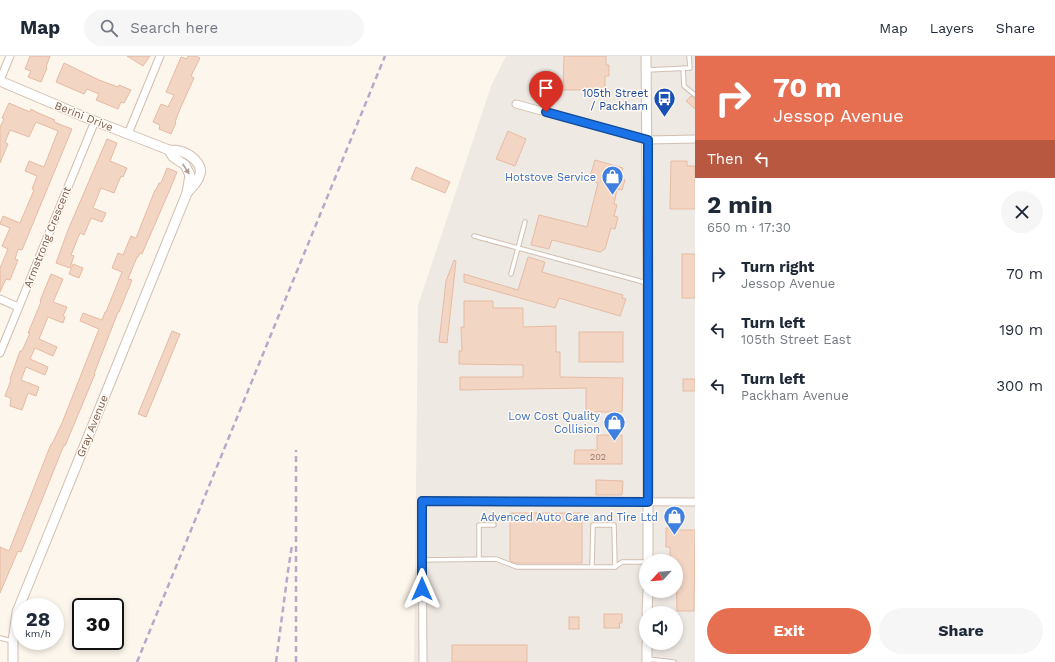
<!DOCTYPE html>
<html lang="en">
<head>
<meta charset="utf-8">
<style>
  body { margin:0; font-family:"Work Sans",sans-serif; background:#f6f6f7; color:#1f2937; height:100vh; display:flex; flex-direction:column; font-size:15px; white-space:nowrap }
  * { box-sizing:border-box; margin:0 }
  p { font-size:13px; color:#747a83 }
  .icon { flex:none; width:22px; height:22px; fill:none; stroke:currentColor; stroke-width:2; stroke-linecap:round; stroke-linejoin:round }
  .map { position:relative; flex:1; overflow:hidden }
  .details { display:flex; flex-direction:column; background:#fff; width:360px }
  .details>* { flex:none }
  .banner { background:#e76f51; color:#fff; overflow:hidden }
  .needle { width:26px; rotate:244deg }
  .controls { position:absolute; left:639px; top:498px; display:grid; gap:8px }
  .controls a { display:grid; place-items:center; width:44px; height:44px; border-radius:50%; background:#fff; box-shadow:0 2px 6px #0003; font-size:20px }
  .speed { position:absolute; left:12px; top:542px; display:flex; gap:8px; font-size:20px; font-weight:700; text-align:center }
  .speed>* { display:grid; place-content:center; width:52px; height:52px; border-radius:50%; background:#fff; box-shadow:0 2px 6px #0003; line-height:1 }
  .speed small { font-size:10px; font-weight:400 }
  .speed .limit { border:2px solid #111; border-radius:6px; background:#fff; color:#111 }
  .pin { position:absolute; display:grid; place-items:center; width:34px; height:34px; color:#fff; margin:-41px -17px; border-radius:50% 50% 50% 0; rotate:-45deg; box-shadow:0 0 4px #0007 }
  .pin .icon { rotate:45deg }
  .me { position:absolute; width:44px; margin:-22px; rotate:0deg; stroke-linejoin:round; filter:drop-shadow(0 0 3px #0008) }
  .turn { display:flex; align-items:center; gap:14px; height:84px; padding:0 12px; font-size:18px }
  .turn .icon { width:52px; height:52px; stroke-width:2.5 }
  .turn b { display:block; font-size:28px; line-height:34px }
  .then { display:flex; align-items:center; height:38px; padding:0 12px; background:#0003; gap:8px; font-size:15px }
  .round { display:grid; place-items:center; flex:none; width:42px; height:42px; border-radius:21px; background:#f6f6f7 }
  .head { display:flex; align-items:center; justify-content:space-between; height:68px; padding:0 12px }
  h1 { font-size:24px; font-weight:700; line-height:30px }
  .action { display:flex; gap:8px; margin-top:auto; padding:8px 12px }
  .action a { flex:1; height:46px; border-radius:24px; background:#e76f51; color:#fff; font-size:16px; font-weight:700; line-height:46px; text-align:center }
  .action a+a { background:#f6f6f7; color:#1f2937 }
  ul { padding:0; list-style:none }
  li { display:flex; align-items:center; gap:12px; height:56px; padding:0 12px }
  li div { flex:1 }
  li b { display:block; font-size:15px }
  li em { font-style:normal }
  header { display:flex; align-items:center; gap:24px; box-sizing:border-box; height:56px; padding:0 20px; background:#fff; border-bottom:1px solid #e0e1e3 }
  header strong { font-size:19px }
  nav { display:flex; gap:22px; margin-inline-start:auto; font-size:14px }
  .search { width:280px; height:36px; background:#f6f6f7; display:flex; align-items:center; gap:10px; box-sizing:border-box; padding:0 14px; border-radius:22px; color:#747a83; font-size:15px }
  main { display:flex; flex:1; min-height:0 }
  .map>svg:first-child { display:block }
  .industrial { fill:#efe9e4; fill-rule:evenodd }
  .building { fill:#f3d5c3; stroke:#e6bba3 }
  .lines { fill:none; stroke-linecap:round; stroke-linejoin:round }
  .service-casing { stroke:#d1beb0; stroke-width:5.5 }
  .minor-casing { stroke:#d1beb0; stroke-width:9 }
  .tertiary-casing { stroke:#d1beb0; stroke-width:11 }
  .service { stroke:#fff; stroke-width:3.5 }
  .minor { stroke:#fff; stroke-width:7 }
  .tertiary { stroke:#fff; stroke-width:9 }
  .rail { stroke:#b9a8c9; stroke-width:2.5; stroke-dasharray:6 4; stroke-linecap:butt }
  .oneway { fill:#af9d94 }
  .route-casing { stroke:#114b97; stroke-width:10 }
  .route { stroke:#1a73e8; stroke-width:7 }
  .labels { text-anchor:middle; stroke-width:3; stroke-linejoin:round; paint-order:stroke }
  .number-label { font-size:9px; fill:#987a6a }
  .transit-label { font-size:11px; fill:#164399; stroke:#fffaf3; text-anchor:end }
  .street-label { font-size:11px; fill:#7a5c4d; stroke:#fffaf3 }
  .shop-label { font-size:11px; fill:#366cbe; stroke:#fffaf3; text-anchor:end }
</style>
</head>
<body>
<header>
<strong>Map</strong>
<div class="search"><svg class="icon" aria-label="search" viewBox="0 0 24 24"><circle cx="10" cy="10" r="6"/><path d="M15 15l6 6"/></svg>Search here</div>
<nav><a>Map</a><a>Layers</a><a>Share</a></nav>
</header>
<main>
<div class="map">
<svg width="695" height="606" viewBox="0 0 695 606">
  <rect width="100%" height="100%" fill="#fdf6ec"/>
  <path class="industrial" d="M506 0H695V606H414L418 249 491 30ZM646 505H676V535H646ZM646 557H676V587H646Z"/>
  <g class="building">
    <path d="M30 0H50L46 11 47 12 41 26 28 21 31 15 25 13Z"/>
    <path d="M127 0H150L143 10Z"/>
    <path d="M188 0H196L200 2 191 20 194 22 180 53 175 66 176 67 171 78 159 73 160 69 153 66 161 48 168 51 174 39 166 36 181 1 187 3Z"/>
    <path d="M564 0H606V9H609V20H605V34H563Z"/>
    <path d="M64 7 99 24 118 31 119 29 131 34 124 47 121 46 118 53 96 44 99 38 87 33 84 38 56 26Z"/>
    <path d="M691 40 695 42V53L686 45Z"/>
    <path d="M9 47 30 56 31 53 36 56 55 64 54 66 72 73 22 194 18 193 15 203 18 204 10 224 6 223 0 236V212L8 193 2 190 10 172 0 168 3 160 20 167 34 134 32 133 37 120 25 115 29 105 44 111 58 75 36 66 29 81 10 74 5 86 8 88 0 107V71L4 63 2 62Z"/>
    <path d="M508 75 526 83 515 110 496 103Z"/>
    <path d="M107 83 117 87 110 105 127 112 123 121 121 120 114 137 101 132 93 152 106 157 102 166 91 162 84 179 80 177 71 199 74 200 70 212 56 207 68 174Z"/>
    <path d="M595 104 623 112 620 122 625 124 622 134 617 133 614 148 617 149 614 160 618 161 615 173 611 172 605 193 600 196 552 184 549 193 531 189 539 159 587 171 598 127 589 124Z"/>
    <path d="M671 105H687V110H695V153H670Z"/>
    <path d="M416 111 450 126 445 137 411 123Z"/>
    <path d="M167 112 177 116 171 131 142 198 140 197 138 201H137L128 223 132 224 119 256H118L94 318H95L65 390 64 389 21 496 18 495 0 537V491L9 495 51 388H52L62 367 99 273 80 265 83 257 102 264 105 256H106L122 216 112 212 118 197 123 199 131 180 136 182 155 134H156L159 127H161Z"/>
    <rect x="682" y="198" width="13" height="44"/>
    <path d="M528 201 545 206 542 216 623 239 622 242 626 243 620 260 559 242 555 252 464 226V218L518 234Z"/>
    <path d="M454 204 456 205 447 287 439 286 446 225Z"/>
    <path d="M73 208 83 212 79 222 69 218Z"/>
    <path d="M51 218 63 223 53 246 67 251 63 260 65 261 63 267 48 261 39 283 57 291 53 300 35 292 30 303 48 311 45 319 26 311 21 324 39 331 36 340 28 337 22 354 10 350 11 342 5 340 11 324 10 323 20 295H22L30 277H28L41 246 40 245Z"/>
    <path d="M464 245H493V252H523V271L556 270V296H560V321L623 322 622 356H586V332L460 334V321H523V309L459 308V295H462L461 271H464Z"/>
    <path d="M172 275 180 278 146 361 138 358Z"/>
    <rect x="579" y="276" width="44" height="30"/>
    <rect x="683" y="323" width="12" height="12"/>
    <path d="M597 379H622V408H574L575 394H597Z"/>
    <path d="M596 424 623 425 622 439H596Z"/>
    <path d="M510 457H582V507H515L510 505Z"/>
    <path d="M666 472H677V474H695L694 555H677L676 505H670V491H666Z"/>
    <path d="M604 558H622V567H619L620 572H604Z"/>
    <rect x="569" y="561" width="10" height="12"/>
    <rect x="452" y="589" width="75" height="17"/>
  </g>
  <g class="lines">
    <defs>
      <g id="service">
        <path d="M683 12 684 30 695 39"/>
        <path d="M647 14 690 12 689 0"/>
        <path d="M474 180 647 227"/>
        <path d="M511 218 525 166"/>
        <path d="M479 503V469H494"/>
        <path d="M422 504 496 503 517 511H615L622 506H646"/>
        <path d="M592 511 593 469H614L615 511"/>
        <path d="M0 582 12 585"/>
        <path d="M647 603 674 606"/>
      </g>
      <g id="minor">
        <path d="M0 24 10 0"/>
        <path d="M516 48 648 84 695 83"/>
        <path d="M128 78 160 0"/>
        <path d="M0 243 18 251"/>
        <path d="M0 297 95 65"/>
        <path d="M423 606 422 445 695 446"/>
      </g>
      <g id="tertiary">
        <path d="M646 0 648 227V505"/>
        <path d="M0 25 87 62 169 94C172 94 176 94 179 95 190 97 205 109 199 121 197 127 191 132 187 137"/>
        <path d="M647 557 648 535"/>
        <path d="M13 606V585L17 556 187 137 190 119 185 109 173 101 169 94"/>
        <path d="M647 606V587"/>
      </g>
    </defs>
    <use href="#service" class="service-casing"/>
    <use href="#minor" class="minor-casing"/>
    <use href="#tertiary" class="tertiary-casing"/>
    <use href="#service" class="service"/>
    <use href="#minor" class="minor"/>
    <use href="#tertiary" class="tertiary"/>
    <g class="rail">
      <path d="M137 606 385 0"/>
      <path d="M276 606 288 515 292 489"/>
      <path d="M296 606V394"/>
    </g>
  </g>
  <defs><path id="oneway-solid" d="M-6-.8H1V-3.2L6.5 0L1 3.2V.8H-6Z"/></defs>
  <use class="oneway" href="#oneway-solid" transform="translate(186 113) rotate(57)"/>
  <g class="lines">
    <defs>
      <path id="route" d="M422 533V445L648 446V84L546 56"/>
    </defs>
    <use href="#route" class="route-casing"/>
    <use href="#route" class="route"/>
  </g>
  <defs>
    <symbol id="bus-pin" viewBox="-11 -11 22 30"><path d="M0 17L-7.5 6A9.5 9.5 0 1 1 7.5 6Z" fill="#1a4fb4" stroke="#fffaf3"/><path d="M-5-6H5V4H4V6H2V4H-2V6H-4V4H-5ZM-3.5-4V0h7V-4ZM-3.5 1.2v1.5H-2V1.2ZM2 1.2v1.5H3.5V1.2Z" fill="#fff"/></symbol>
    <symbol id="shop-pin" viewBox="-11 -11 22 30"><path d="M0 17L-7.5 6A9.5 9.5 0 1 1 7.5 6Z" fill="#3f7fe0" stroke="#fffaf3"/><path d="M-5-2.5h2.3a2.7 3.5 0 0 1 5.4 0H5L5.5 6h-11ZM-1.5-2.5h3a1.5 2.3 0 0 0-3 0Z" fill="#fff"/></symbol>
  </defs>
  <g fill-rule="evenodd">
    <use href="#bus-pin" x="652" y="30" width="25" height="34"/>
    <use href="#shop-pin" x="600" y="108" width="25" height="34"/>
    <use href="#shop-pin" x="602" y="354" width="25" height="34"/>
    <use href="#shop-pin" x="662" y="448" width="25" height="34"/>
  </g>
  <g class="labels">
    <g class="number-label">
      <text x="598" y="404">202</text>
    </g>
    <g class="transit-label">
      <text x="648" y="41">105th Street<tspan x="648" dy="13">/ Packham</tspan></text>
    </g>
    <g class="street-label">
      <text transform="translate(84 60) rotate(22)" y="4">Berini Drive</text>
      <text transform="translate(47 181) rotate(-68)" y="4">Armstrong Crescent</text>
      <text transform="translate(92 370) rotate(-68)" y="4">Gray Avenue</text>
    </g>
    <g class="shop-label">
      <text x="596" y="125">Hotstove Service</text>
      <text x="600" y="364">Low Cost Quality<tspan x="600" dy="13">Collision</tspan></text>
      <text x="658" y="465">Advenced Auto Care and Tire Ltd</text>
    </g>
  </g>
</svg>
<div class="controls">
<a><svg class="needle" viewBox="-14 -14 28 28"><path d="M0-13l5 13h-10z" fill="#e53935"/><path d="M0 13l5-13h-10z" fill="#747a83"/></svg></a>
<a><svg class="icon" aria-label="sound" viewBox="0 0 24 24"><path d="M4 9h4l5-4v14l-5-4H4zM17 9q2 3 0 6"/></svg></a>
</div>
<div class="speed"><div>28<small>km/h</small></div><div class="limit">30</div></div>
<div class="pin" style="left:546px;top:56px;background:#d93025"><svg class="icon" aria-label="arrive" viewBox="0 0 24 24"><path d="M6 21V4h12l-3 4 3 4H6"/></svg></div>
<svg class="me" style="left:422px;top:533px" viewBox="-20 -20 40 40"><path d="M0-17L14 15 0 8-14 15z" fill="#1a73e8" stroke="#fff" stroke-width="4"/></svg>
</div>
<section class="details">
<div class="banner">
<div class="turn"><svg class="icon" aria-label="right" viewBox="0 0 24 24"><path d="M7 20v-9h11M14 6l5 5-5 5"/></svg><div><b>70 m</b>Jessop Avenue</div></div>
<div class="then">Then<svg class="icon" aria-label="left" viewBox="0 0 24 24"><path d="M17 20v-9H6M10 6l-5 5 5 5"/></svg></div>
</div>
<div class="head"><div><h1>2 min</h1><p>650 m · 17:30</p></div><a class="round"><svg class="icon" aria-label="close" viewBox="0 0 24 24"><path d="M6 6l12 12M18 6L6 18"/></svg></a></div>
<ul>
<li><svg class="icon" aria-label="right" viewBox="0 0 24 24"><path d="M7 20v-9h11M14 6l5 5-5 5"/></svg><div><b>Turn right</b><p>Jessop Avenue</p></div><em>70 m</em></li>
<li><svg class="icon" aria-label="left" viewBox="0 0 24 24"><path d="M17 20v-9H6M10 6l-5 5 5 5"/></svg><div><b>Turn left</b><p>105th Street East</p></div><em>190 m</em></li>
<li><svg class="icon" aria-label="left" viewBox="0 0 24 24"><path d="M17 20v-9H6M10 6l-5 5 5 5"/></svg><div><b>Turn left</b><p>Packham Avenue</p></div><em>300 m</em></li>
</ul>
<div class="action"><a>Exit</a><a>Share</a></div>
</section>
</main>
</body>
</html>
